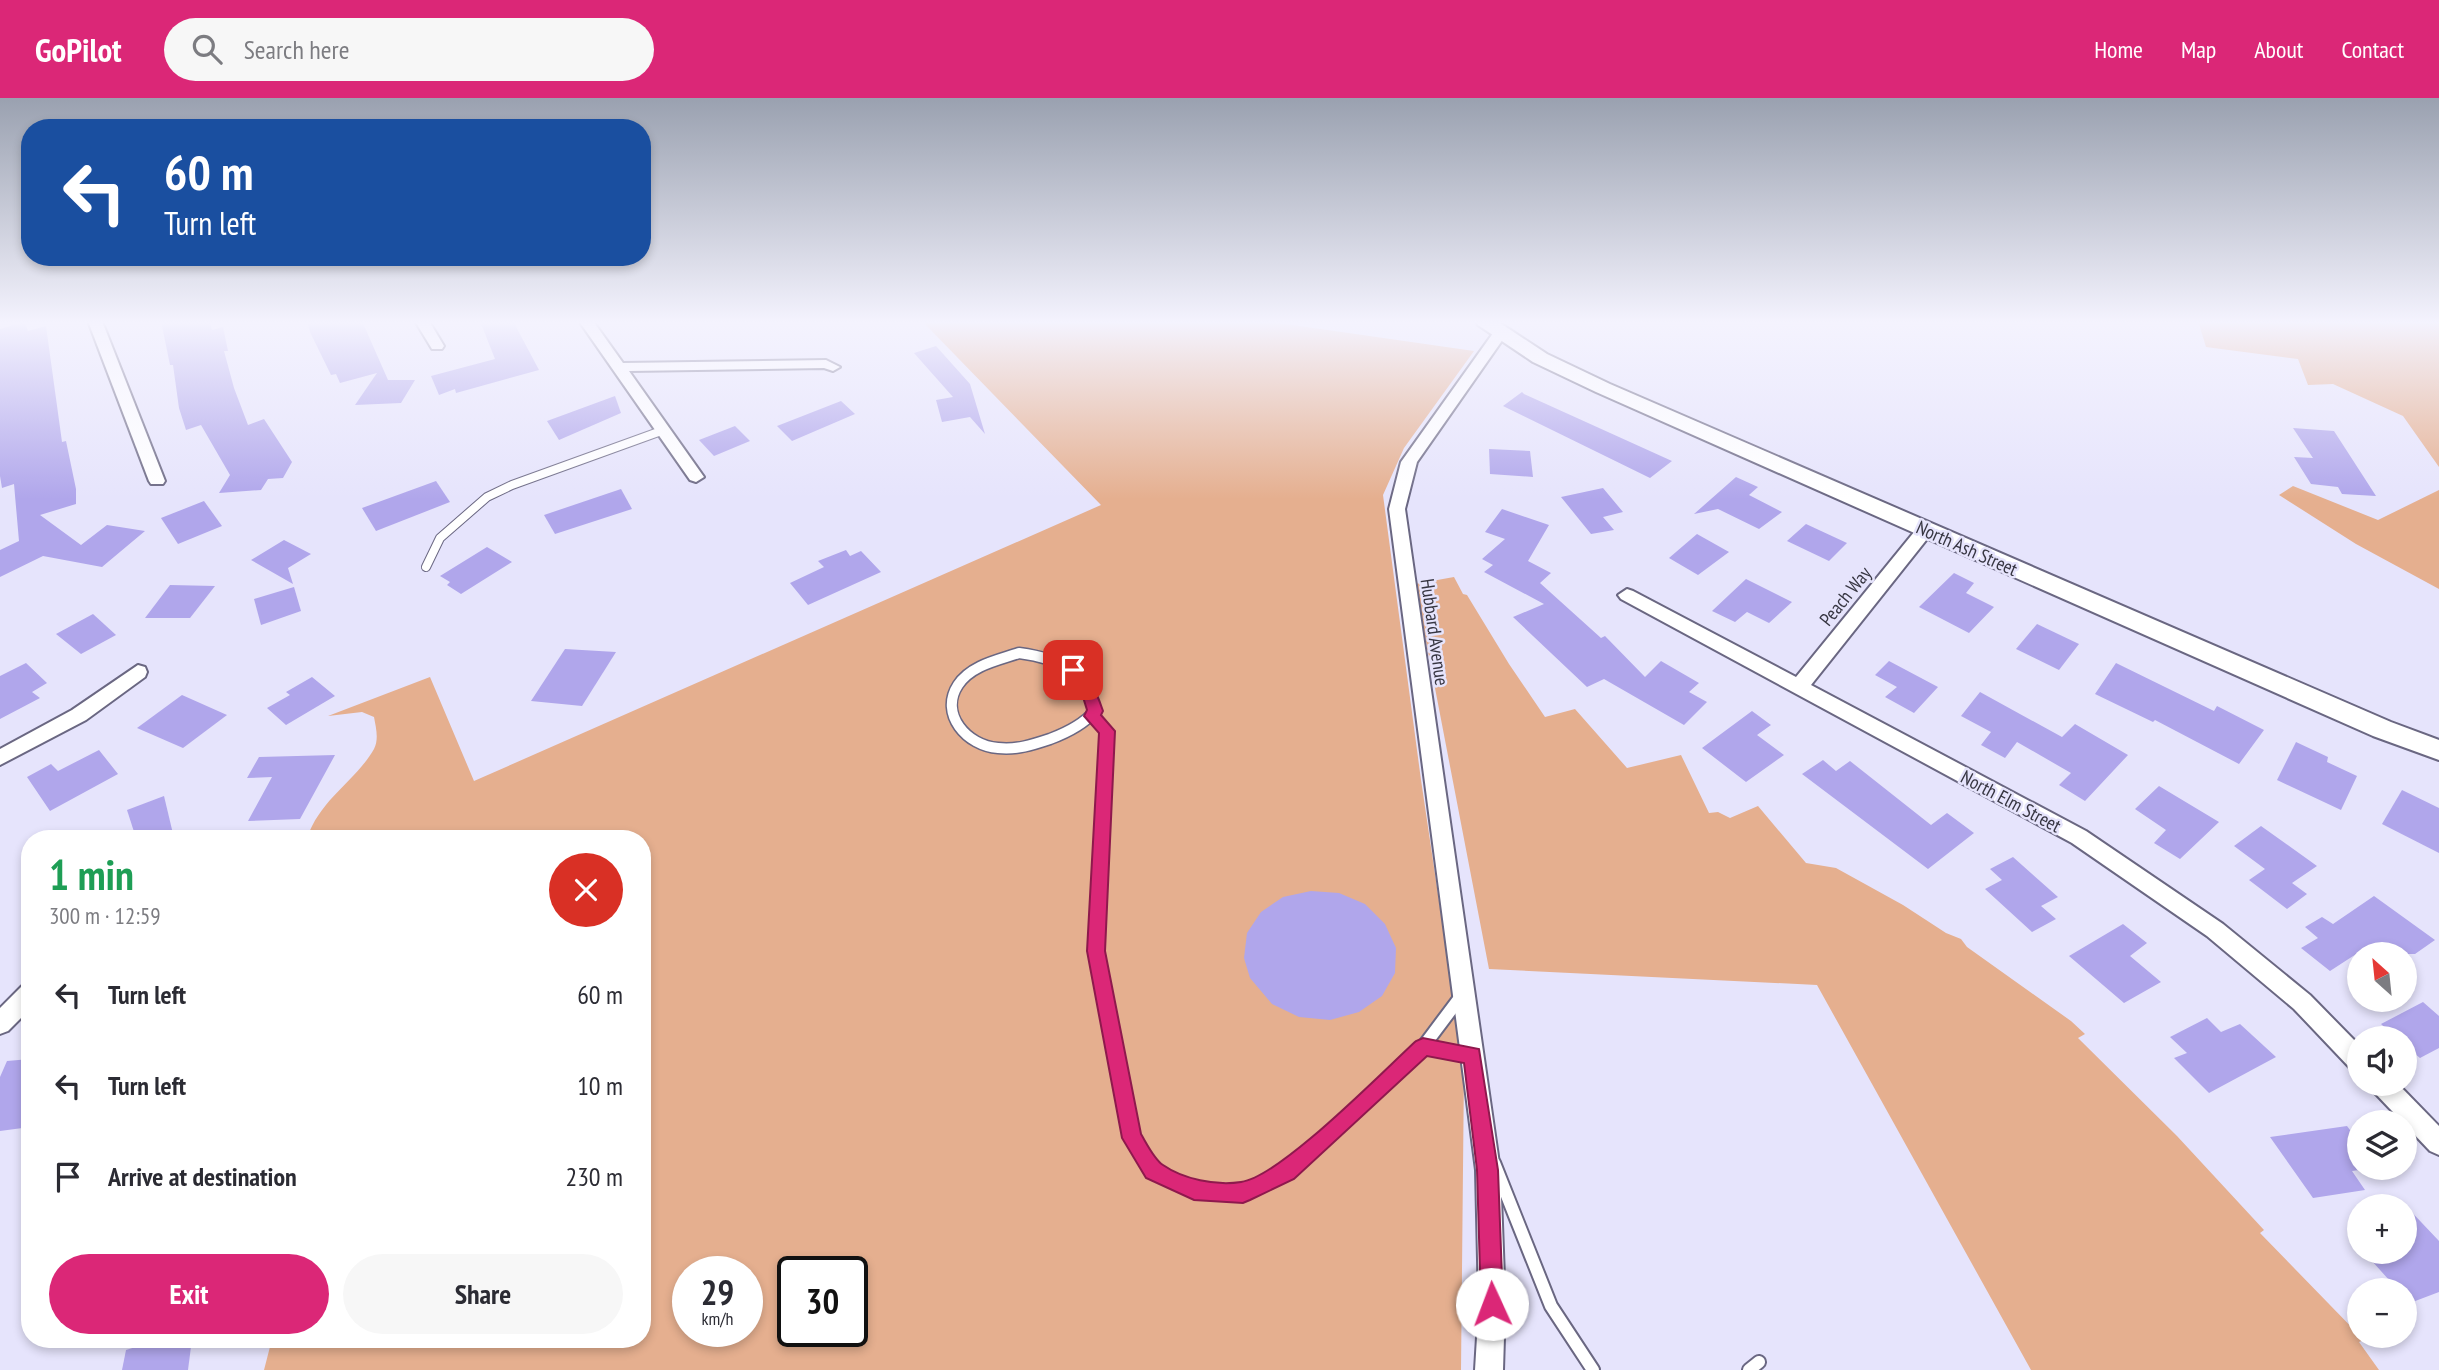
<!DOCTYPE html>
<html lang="en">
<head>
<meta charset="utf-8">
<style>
  body { margin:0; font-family:"PT Sans Narrow",sans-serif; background:#f7f7f7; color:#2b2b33; height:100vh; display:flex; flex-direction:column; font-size:26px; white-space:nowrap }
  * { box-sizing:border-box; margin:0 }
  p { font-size:23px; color:#7c7c81 }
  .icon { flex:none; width:38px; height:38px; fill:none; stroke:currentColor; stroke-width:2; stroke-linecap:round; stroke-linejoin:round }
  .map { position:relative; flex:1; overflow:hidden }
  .panel { position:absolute; left:21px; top:732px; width:630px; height:518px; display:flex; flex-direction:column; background:#fff; border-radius:28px; box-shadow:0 4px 10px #0003 }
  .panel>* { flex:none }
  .banner { position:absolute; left:21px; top:21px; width:630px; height:147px; border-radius:28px; box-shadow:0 4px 10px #0003; background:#1a4fa0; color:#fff; overflow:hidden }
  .needle { width:46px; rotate:333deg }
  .fabs { position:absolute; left:2347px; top:844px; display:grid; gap:14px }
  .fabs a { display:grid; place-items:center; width:70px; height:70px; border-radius:50%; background:#fff; box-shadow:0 4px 10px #0003; font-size:35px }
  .speed { position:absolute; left:672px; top:1158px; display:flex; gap:14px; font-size:35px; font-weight:700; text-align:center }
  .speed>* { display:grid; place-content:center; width:91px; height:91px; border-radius:50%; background:#fff; box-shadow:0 4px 10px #0003; line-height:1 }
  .speed small { font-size:18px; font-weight:400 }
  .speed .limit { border:4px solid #111; border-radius:10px; background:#fff; color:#111 }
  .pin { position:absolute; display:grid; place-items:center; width:60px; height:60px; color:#fff; margin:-30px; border-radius:14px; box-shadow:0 4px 10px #0006 }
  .me { position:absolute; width:77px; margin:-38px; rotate:358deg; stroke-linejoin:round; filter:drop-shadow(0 0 5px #0008) }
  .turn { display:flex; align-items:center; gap:24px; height:147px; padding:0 28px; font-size:32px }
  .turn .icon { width:91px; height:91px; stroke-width:2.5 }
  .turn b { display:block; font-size:49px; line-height:60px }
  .round { display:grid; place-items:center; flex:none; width:74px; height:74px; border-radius:37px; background:#f7f7f7 }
  .overview { display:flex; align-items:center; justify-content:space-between; height:119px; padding:0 28px }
  h1 { font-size:42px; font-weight:700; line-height:52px; color:#1e9e55 }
  .action { display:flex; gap:14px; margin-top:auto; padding:14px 28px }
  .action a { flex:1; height:80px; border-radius:42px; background:#db2777; color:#fff; font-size:28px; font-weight:700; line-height:80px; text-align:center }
  .action a+a { background:#f7f7f7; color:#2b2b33 }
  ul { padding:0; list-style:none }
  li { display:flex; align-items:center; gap:21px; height:91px; padding:0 28px }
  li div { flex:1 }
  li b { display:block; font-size:26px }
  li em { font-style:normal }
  header { display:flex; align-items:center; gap:42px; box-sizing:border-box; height:98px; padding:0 35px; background:#db2777; color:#fff }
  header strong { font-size:33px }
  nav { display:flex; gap:38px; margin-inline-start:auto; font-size:24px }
  .search { width:490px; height:63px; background:#f7f7f7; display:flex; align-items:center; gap:18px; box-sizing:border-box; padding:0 24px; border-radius:38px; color:#7c7c81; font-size:26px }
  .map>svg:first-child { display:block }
  .green { fill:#e5af8f; fill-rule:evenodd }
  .building { fill:#b0a6eb }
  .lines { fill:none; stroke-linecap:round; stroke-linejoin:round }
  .lane-far2-casing { stroke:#6a6782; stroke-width:10 }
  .lane-far1-casing { stroke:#6a6782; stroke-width:13 }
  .lane-casing { stroke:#6a6782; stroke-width:16 }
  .street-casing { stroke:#6a6782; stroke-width:4 }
  .secondary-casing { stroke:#6a6782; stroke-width:4 }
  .lane-far2 { stroke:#fff; stroke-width:8 }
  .lane-far1 { stroke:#fff; stroke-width:10 }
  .lane { stroke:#fff; stroke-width:12 }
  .street { fill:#fff; fill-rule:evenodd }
  .secondary { fill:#fff; fill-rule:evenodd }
  .route { fill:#db2777; stroke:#8e194d; stroke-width:2 }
  .labels { text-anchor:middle; stroke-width:5; stroke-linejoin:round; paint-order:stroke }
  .street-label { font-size:19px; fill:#373642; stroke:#e6e4fc }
</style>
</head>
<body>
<header>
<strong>GoPilot</strong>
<div class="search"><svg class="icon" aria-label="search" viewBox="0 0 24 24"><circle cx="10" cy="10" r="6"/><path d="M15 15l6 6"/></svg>Search here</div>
<nav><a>Home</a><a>Map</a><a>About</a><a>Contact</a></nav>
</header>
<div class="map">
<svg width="2439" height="1272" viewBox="0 0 2439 1272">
  <rect width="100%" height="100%" fill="#e6e4fc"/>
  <g class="green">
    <path d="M922 223H1264L1474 253 1404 350 1383 397 1421 682 1464 971 1461 1272H264L272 1241H642V740H307C321 700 355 684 374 651 379 641 376 630 374 619L362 614 328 618 430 579 474 683 1101 407ZM688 1174H747V1234H688ZM793 1174H852V1234H793Z"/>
    <path d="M2198 223H2439V369L2403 318 2333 286 2308 287 2298 261 2206 249Z"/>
    <path d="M2293 388 2378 422 2439 392V491L2356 446 2279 397Z"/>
    <path d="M1454 479 1463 496 1467 497 1509 566 1545 619 1575 611 1627 670 1681 657 1709 715 1718 714 1730 720 1758 708 1806 765 1836 770 1903 807 1946 835 1961 841 1967 849 2071 923 2085 936 2078 940 2177 1038 2264 1132 2260 1135 2364 1242 2359 1244 2379 1272H2031L1817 887 1489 871 1415 486Z"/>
  </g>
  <g class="building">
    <path d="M161 223H209L212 232 223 229 228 253H224L234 290 248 327 264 321 292 364 283 380 268 381 261 392 219 395 230 377 201 327 186 332 179 310 173 267H170Z"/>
    <path d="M307 223H362L388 282H415L401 305 355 307 377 275 340 285 336 276 331 277 310 234Z"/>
    <path d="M480 223H513L539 272 456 295 455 291 439 297 431 278 495 261Z"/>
    <path d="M25 224 28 233 46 228 62 344 66 343 76 391V406L40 417 81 447 107 427 145 433 102 469 43 458 0 479V452L19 443 14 386 2 390 0 378V231Z"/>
    <path d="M936 248 970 286 985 336 970 319 942 324 936 302 953 299 914 255Z"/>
    <path d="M1522 294 1524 296 1672 363 1650 380 1503 308Z"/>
    <path d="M615 298 621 315 559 342 547 323Z"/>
    <path d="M841 303 855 316 792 343 777 328Z"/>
    <path d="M735 328 750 343 714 358 699 342Z"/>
    <path d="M2293 330 2334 333 2376 398 2342 396 2338 389 2311 386 2294 359 2313 360Z"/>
    <path d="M1489 351 1530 353 1533 379 1490 376Z"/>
    <path d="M1736 379 1758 389 1749 397 1782 414 1759 431 1718 411 1694 416Z"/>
    <path d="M436 383 450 404 376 433 362 410Z"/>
    <path d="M1603 390 1623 414 1603 419 1614 432 1591 436 1561 399Z"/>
    <path d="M621 391 632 411 555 436 544 417Z"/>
    <path d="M204 403 222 428 178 446 161 420Z"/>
    <path d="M1502 411 1549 427 1528 463 1551 475 1540 485 1601 540 1605 538 1645 579 1661 563 1699 585 1689 594 1707 604 1684 627 1604 581 1587 589 1513 519 1544 506 1484 474 1493 467 1482 461 1505 441 1485 434Z"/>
    <path d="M1806 426 1847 445 1829 463 1787 443Z"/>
    <path d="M1697 436 1729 454 1698 477 1669 460Z"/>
    <path d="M284 442 311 456 288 470 293 486 251 462Z"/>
    <path d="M487 449 512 464 461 496 447 487 450 484 440 478Z"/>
    <path d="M846 452 850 458 861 453 881 474 808 507 790 485 824 469 818 463Z"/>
    <path d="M1954 475 1974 485 1966 495 1994 509 1969 535 1919 509Z"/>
    <path d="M1746 481 1792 504 1769 525 1747 514 1735 524 1712 513Z"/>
    <path d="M170 487 215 488 190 520H145Z"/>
    <path d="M294 489 301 513 261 527 254 501Z"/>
    <path d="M93 516 116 537 81 556 56 536Z"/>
    <path d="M2037 526 2079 546 2059 572 2016 551Z"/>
    <path d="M565 551 616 554 582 608 531 603Z"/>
    <path d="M1889 563 1938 589 1914 615 1885 599 1897 589 1875 577Z"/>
    <path d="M26 565 47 585 32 594 40 600 0 621V578Z"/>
    <path d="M2116 565 2214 613 2217 608 2264 632 2239 666 2155 622 2153 624 2095 596Z"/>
    <path d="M312 579 335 598 286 627 267 610 290 597 286 594Z"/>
    <path d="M1980 594 2062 639 2075 626 2128 657 2085 703 2059 687 2071 675 2017 644 2005 660 1981 647 1991 634 1961 618Z"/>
    <path d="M182 597 227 617 183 650 137 630Z"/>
    <path d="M1752 613 1771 627 1757 637 1784 657 1746 684 1702 650Z"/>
    <path d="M2296 644 2328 659 2327 664 2357 678 2341 712 2277 682Z"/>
    <path d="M99 652 118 676 50 713 27 679 51 666 58 673Z"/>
    <path d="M335 657 300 721 248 723 272 679 247 680 259 659Z"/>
    <path d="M1823 662 1836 673 1850 663 1931 727 1947 715 1974 735 1928 771 1802 676Z"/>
    <path d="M2159 688 2219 724 2180 761 2154 745 2166 732 2135 711Z"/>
    <path d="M2402 692 2439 710V755L2382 726Z"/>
    <path d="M164 698 174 740H136L127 712Z"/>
    <path d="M2261 728 2317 768 2292 785 2307 796 2287 811 2249 782 2265 771 2234 748Z"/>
    <path d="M2013 759 2058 799 2041 808 2056 821 2032 834 1985 791 2002 782 1990 771Z"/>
    <path d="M1311 793 1339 795 1365 806 1385 826 1396 850 1395 875 1382 898 1359 914 1330 922 1299 919 1272 906 1250 880 1244 860 1247 835 1261 814 1283 799Z"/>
    <path d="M2374 798 2435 842 2415 856H2376L2367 849 2330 873 2301 850 2318 840 2305 829 2322 819 2333 826Z"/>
    <path d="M2123 826 2147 845 2130 858 2161 884 2124 905 2069 858Z"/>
    <path d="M2423 904 2439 918V950L2420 960 2404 947V940H2396L2381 926Z"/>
    <path d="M2207 920 2221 934 2240 926 2276 959 2209 995 2174 960 2187 955 2170 939Z"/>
    <path d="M30 961V1029L0 1033V979L7 963Z"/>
    <path d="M2347 1028 2359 1044V1072L2352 1073 2365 1092 2313 1100 2270 1039Z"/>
    <path d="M2404 1106 2439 1143V1194L2410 1205 2404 1199V1192H2398L2363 1153H2404Z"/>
    <path d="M161 1241H192L188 1272H122L126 1252Z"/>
  </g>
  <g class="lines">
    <defs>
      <path id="lane-far2" d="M426 469 440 440 487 399 512 387 664 332"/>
      <g id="lane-far1">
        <path d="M1019 555C1062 561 1081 571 1095 613 1083 627 1066 635 1050 641 1032 647 1017 652 998 650 967 648 939 616 958 587 971 567 999 562 1019 555Z"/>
        <path d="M1092 618 1107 633 1097 841"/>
      </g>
      <g id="lane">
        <path d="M1097 840 1096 853 1132 1040 1154 1073 1194 1091 1243 1095 1287 1074 1423 949 1462 897"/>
        <path d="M1423 949 1472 957"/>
        <path d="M1494 1065 1551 1208 1593 1272"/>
        <path d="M1749 1272 1759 1264"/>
      </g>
      <g id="street">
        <path d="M88 223H102L165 383 163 386H151L149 383Z"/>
        <path d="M415 223H429L444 248 442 251H432Z"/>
        <path d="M579 223H593L623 265 826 262 840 269 833 273 824 270 629 273 704 379 696 384 690 382Z"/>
        <path d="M1501 230 1508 234 1417 364 1405 411 1500 1072 1505 1206 1503 1272H1475L1479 1206 1476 1072 1389 411 1401 364 1496 231Z"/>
        <path d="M1925 427 1933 432 1931 436 1811 587 2086 733 2223 826 2310 897 2359 947V974L2351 971 2294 911 2207 838 2072 745 1621 501 1618 497 1627 491 1633 493 1796 579 1919 428Z"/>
        <path d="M138 567 145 569 147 574 145 579 86 622 0 667V651L72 612Z"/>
        <path d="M30 885V911L8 933 0 936V910L22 888Z"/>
        <path d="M2369 985H2397L2439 1028V1057L2430 1053 2373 993Z"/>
      </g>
      <path id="secondary" d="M1476 223H1497L1547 256 1610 286 2391 624 2439 642V662L2373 638 1596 294 1533 264 1478 227Z"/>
    </defs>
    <use href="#lane-far2" class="lane-far2-casing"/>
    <use href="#lane-far1" class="lane-far1-casing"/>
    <use href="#lane" class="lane-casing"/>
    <use href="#street" class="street-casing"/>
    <use href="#secondary" class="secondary-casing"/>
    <use href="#lane-far2" class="lane-far2"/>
    <use href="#lane-far1" class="lane-far1"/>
    <use href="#lane" class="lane"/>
    <use href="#street" class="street"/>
    <use href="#secondary" class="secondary"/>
  </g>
  <linearGradient id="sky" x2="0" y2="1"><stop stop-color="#9aa1b0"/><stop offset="0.56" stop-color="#f4f3fe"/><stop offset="1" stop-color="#f4f3fe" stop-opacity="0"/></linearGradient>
  <rect width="2439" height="401" fill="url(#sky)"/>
  <path class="route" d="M1073 567C1088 573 1098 598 1103 613L1101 617 1115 633 1105 853 1141 1036C1147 1046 1154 1061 1163 1067 1183 1081 1216 1088 1241 1084 1280 1079 1382 974 1416 943L1423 940 1479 951 1498 1072 1503 1206 1500 1214 1492 1217 1484 1214 1481 1206 1477 1072 1464 965 1427 958 1294 1081 1250 1102 1243 1105 1194 1102 1146 1080 1122 1040 1087 853 1099 635 1084 618 1087 612 1083 599 1065 572Z"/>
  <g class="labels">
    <g class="street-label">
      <text transform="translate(1967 450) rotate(24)" y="7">North Ash Street</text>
      <text transform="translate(1845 498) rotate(-51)" y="7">Peach Way</text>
      <text transform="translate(1435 534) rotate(82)" y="7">Hubbard Avenue</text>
      <text transform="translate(2011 703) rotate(28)" y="7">North Elm Street</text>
    </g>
  </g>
</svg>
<div class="fabs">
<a><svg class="needle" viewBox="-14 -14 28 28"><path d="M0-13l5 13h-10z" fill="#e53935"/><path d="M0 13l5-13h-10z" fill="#7c7c81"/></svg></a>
<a><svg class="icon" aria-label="sound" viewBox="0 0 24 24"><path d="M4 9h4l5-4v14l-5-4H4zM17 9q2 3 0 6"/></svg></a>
<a><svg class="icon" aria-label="layers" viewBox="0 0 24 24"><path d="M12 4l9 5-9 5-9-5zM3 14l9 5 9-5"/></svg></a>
<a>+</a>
<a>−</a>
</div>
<div class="speed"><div>29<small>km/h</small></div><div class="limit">30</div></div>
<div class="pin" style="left:1073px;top:572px;background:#d93025"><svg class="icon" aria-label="arrive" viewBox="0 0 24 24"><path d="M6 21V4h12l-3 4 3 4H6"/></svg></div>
<svg class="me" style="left:1492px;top:1206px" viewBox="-20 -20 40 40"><circle r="19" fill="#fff"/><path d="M0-13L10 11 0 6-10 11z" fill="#db2777"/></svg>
<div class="banner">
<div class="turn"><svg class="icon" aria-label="left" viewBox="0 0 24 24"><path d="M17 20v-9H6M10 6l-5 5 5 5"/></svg><div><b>60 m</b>Turn left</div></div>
</div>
<section class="panel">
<div class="overview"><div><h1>1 min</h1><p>300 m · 12:59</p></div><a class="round" style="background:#d93025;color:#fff"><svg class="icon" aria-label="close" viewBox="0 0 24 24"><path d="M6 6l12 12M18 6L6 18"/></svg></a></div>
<ul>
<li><svg class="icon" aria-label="left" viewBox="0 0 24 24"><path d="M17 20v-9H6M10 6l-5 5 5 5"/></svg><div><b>Turn left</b></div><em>60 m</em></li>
<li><svg class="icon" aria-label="left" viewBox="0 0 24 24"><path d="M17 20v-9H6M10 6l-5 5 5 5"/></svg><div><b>Turn left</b></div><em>10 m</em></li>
<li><svg class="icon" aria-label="arrive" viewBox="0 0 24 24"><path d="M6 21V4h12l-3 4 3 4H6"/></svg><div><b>Arrive at destination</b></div><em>230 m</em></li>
</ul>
<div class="action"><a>Exit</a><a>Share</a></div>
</section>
</div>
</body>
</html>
